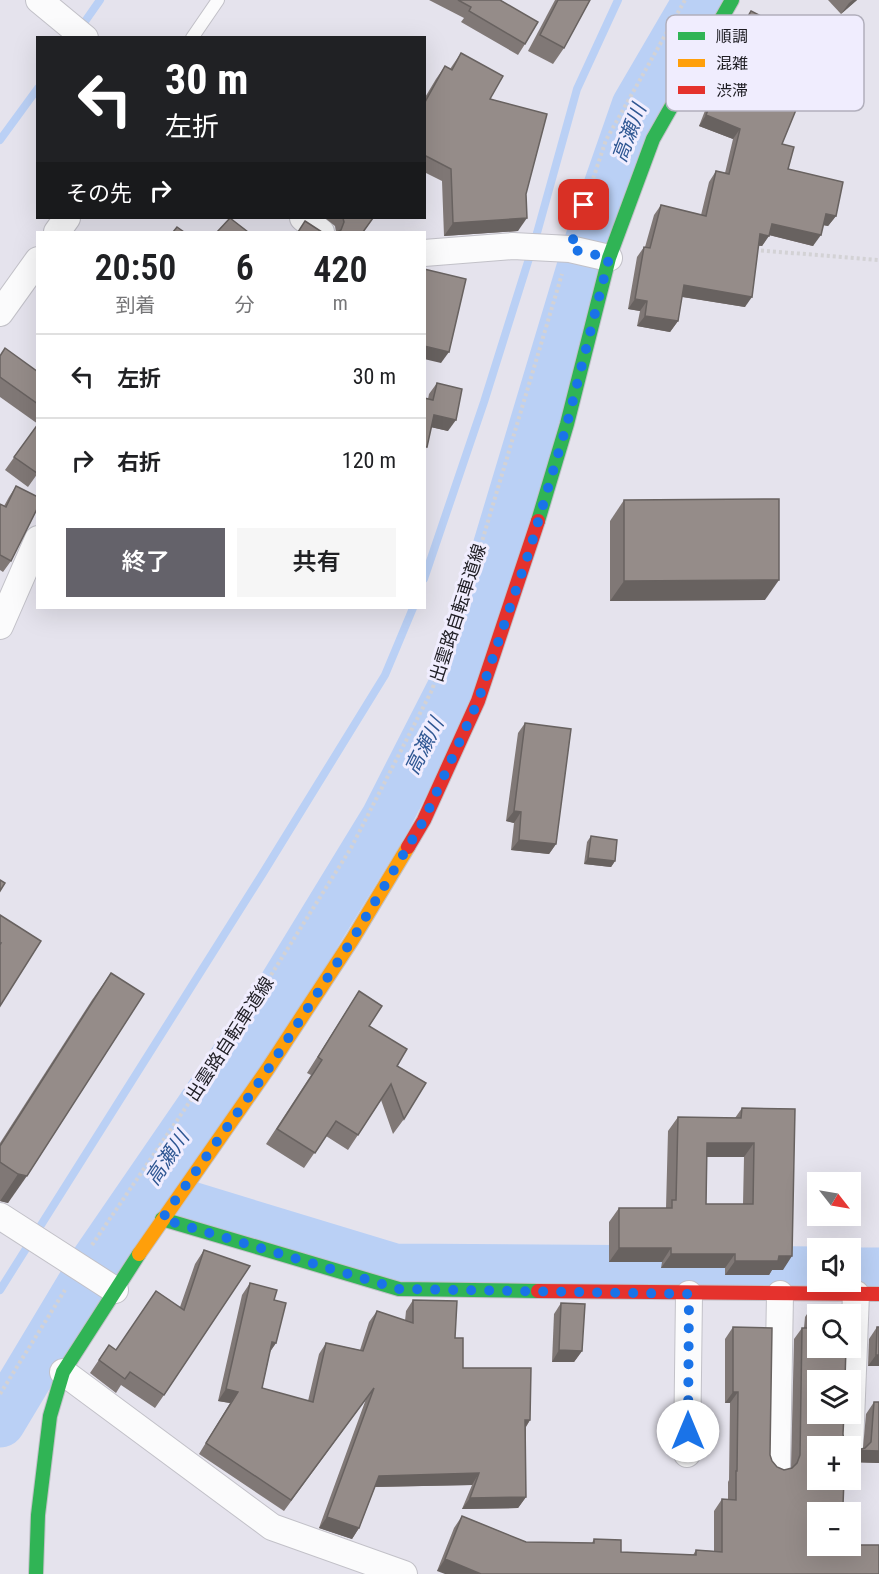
<!DOCTYPE html>
<html lang="ja">
<head>
<meta charset="utf-8">
<style>
  body { margin:0; font-family:"Roboto Condensed","Noto Sans JP",sans-serif; background:#f6f6f6; color:#202124; height:100vh; display:flex; flex-direction:column; font-size:22px; white-space:nowrap }
  * { box-sizing:border-box; margin:0 }
  p { font-size:20px; color:#757577 }
  .icon { flex:none; width:33px; height:33px; fill:none; stroke:currentColor; stroke-width:2; stroke-linecap:round; stroke-linejoin:round }
  .map { position:relative; flex:1; overflow:hidden }
  .details { position:absolute; left:36px; top:231px; width:390px; height:378px; display:flex; flex-direction:column; background:#fff; border-radius:0px; box-shadow:0 6px 24px #0002 }
  .details>* { flex:none }
  .banner { position:absolute; left:36px; top:36px; width:390px; height:183px; border-radius:0px; box-shadow:0 6px 24px #0002; background:#202124; color:#fff; overflow:hidden }
  .needle { width:39px; rotate:121deg }
  .fabs { position:absolute; left:807px; top:1172px; display:grid; gap:12px }
  .fabs a { display:grid; place-items:center; width:54px; height:54px; border-radius:0px; background:#fff; box-shadow:0 6px 24px #0002; font-size:30px }
  .pin { position:absolute; display:grid; place-items:center; width:51px; height:51px; color:#fff; margin:-26px; border-radius:12px; box-shadow:0 3px 9px #0006 }
  .me { position:absolute; width:66px; margin:-33px; rotate:0deg; stroke-linejoin:round; filter:drop-shadow(0 0 4px #0008) }
  .turn { display:flex; align-items:center; gap:21px; height:126px; padding:0 30px; font-size:27px }
  .turn .icon { width:78px; height:78px; stroke-width:2.5 }
  .turn b { display:block; font-size:42px; line-height:51px }
  .then { display:flex; align-items:center; height:57px; padding:0 30px; background:#0003; gap:12px; font-size:22px }
  .eta { display:flex; justify-content:space-evenly; align-items:center; height:102px; text-align:center }
  .eta b { font-size:36px; font-weight:600; line-height:42px }
  .button { display:flex; gap:12px; margin-top:auto; padding:12px 30px }
  .button a { flex:1; height:69px; border-radius:0px; background:#64626a; color:#fff; font-size:24px; font-weight:600; line-height:69px; text-align:center }
  .button a+a { background:#f6f6f6; color:#202124 }
  ul { padding:0; list-style:none }
  li { display:flex; align-items:center; gap:18px; height:84px; padding:0 30px; border-top:2px solid #e0e0e0 }
  li div { flex:1 }
  li b { display:block; font-size:22px }
  li em { font-style:normal }
  .map>svg:first-child { display:block }
  .lines { fill:none; stroke-linecap:round; stroke-linejoin:round }
  .stream { stroke:#bad0f5; stroke-width:8 }
  .river { stroke:#bad0f5; stroke-width:51 }
  .lane-casing { stroke:#c2c1c8; stroke-width:14 }
  .street-casing { stroke:#c2c1c8; stroke-width:28 }
  .fast-casing { stroke:#c2c1c8; stroke-width:16 }
  .slow-casing { stroke:#c2c1c8; stroke-width:16 }
  .jam-casing { stroke:#c2c1c8; stroke-width:16 }
  .path { stroke:#d3d2d5; stroke-width:4; stroke-dasharray:3 3; stroke-linecap:butt }
  .lane { stroke:#fbfbfc; stroke-width:12 }
  .street { stroke:#fbfbfc; stroke-width:26 }
  .fast { stroke:#30b455; stroke-width:14 }
  .slow { stroke:#ff9f0a; stroke-width:14 }
  .jam { stroke:#e5322d; stroke-width:14 }
  .wall { fill:#807876; fill-rule:evenodd }
  .shaded-wall { fill:#686260 }
  .building { fill:#958c89; stroke:#686260; stroke-width:1.5; fill-rule:evenodd }
  .route { stroke:#1a73e8; stroke-width:10; stroke-dasharray:0 18 }
  .labels { text-anchor:middle; stroke-width:6; stroke-linejoin:round; paint-order:stroke }
  .street-label { font-size:18px; fill:#1e1d23; stroke:#f0edfe }
  .water-label { font-size:20px; font-style:italic; fill:#2f5793; stroke:#f0edfe }
  .key { fill:#f0edfe; stroke:#b1afbc; stroke-width:1.5 }
  .key-label { font-size:16px; fill:#1e1d23 }
</style>
</head>
<body>
<div class="map">
<svg width="879" height="1574" viewBox="0 0 879 1574">
  <rect width="100%" height="100%" fill="#e5e3ed"/>
  <g class="lines">
    <g class="stream">
      <path d="M79 30 100 0"/>
      <path d="M0 140 38 88"/>
      <path d="M424 579 484 402 537 233 577 89 618 0"/>
      <path d="M0 1290 263 873 385 675 413 608"/>
    </g>
    <g class="river">
      <path d="M148 1194 394 1269 818 1272"/>
      <path d="M850 1273H879"/>
      <path d="M0 1422 96 1262 273 1004 386 819 460 674 592 235 637 106 699 0"/>
    </g>
    <defs>
      <path id="lane" d="M192 38 218 0"/>
      <g id="street">
        <path d="M39 0 85 38"/>
        <path d="M303 218 321 232"/>
        <path d="M57 232 67 218"/>
        <path d="M424 253 513 246 570 249 609 258"/>
        <path d="M0 313 38 260"/>
        <path d="M0 626 38 539"/>
        <path d="M0 1216 115 1290"/>
        <path d="M63 1372 272 1527 404 1574"/>
        <path d="M850 1446 856 1294"/>
        <path d="M687 1454 689 1294"/>
        <path d="M777 1466 780 1294"/>
      </g>
      <g id="fast">
        <path d="M538 521 567 424 609 258 653 139 732 0"/>
        <path d="M162 1219 399 1289 538 1291"/>
        <path d="M36 1574 38 1515 50 1416 63 1372 139 1254"/>
      </g>
      <path id="slow" d="M139 1254 267 1070 352 940 408 847"/>
      <g id="jam">
        <path d="M408 847 424 820 478 701 538 521"/>
        <path d="M538 1291 879 1294"/>
      </g>
    </defs>
    <use href="#lane" class="lane-casing"/>
    <use href="#street" class="street-casing"/>
    <use href="#fast" class="fast-casing"/>
    <use href="#slow" class="slow-casing"/>
    <use href="#jam" class="jam-casing"/>
    <g class="path">
      <path d="M578 224 606 140 685 0"/>
      <path d="M755 250 879 260"/>
      <path d="M92 1245 210 1072 351 848 432 690 477 558 562 274"/>
      <path d="M0 1394 65 1290"/>
    </g>
    <use href="#lane" class="lane"/>
    <use href="#street" class="street"/>
    <use href="#fast" class="fast"/>
    <use href="#slow" class="slow"/>
    <use href="#jam" class="jam"/>
  </g>
  <g class="wall">
    <path d="M429 0H500L525 44 518 55 461 22 464 18Z"/>
    <path d="M555 0H590L564 48 553 64 528 51Z"/>
    <path d="M828 0H857L841 14Z"/>
    <path d="M751 11 777 41 786 100 782 144 788 169 836 216 828 226 823 225 813 246 769 235 762 246H758L745 307 682 297 678 321 670 332 637 326 640 311 628 309 637 257 644 247H645L654 215 661 205 701 215 709 182 716 171 725 173 733 139 699 126 724 62H722L743 21Z"/>
    <path d="M461 53 490 99 526 194 518 231 444 236 442 181 424 172V99L436 79 445 66 450 69Z"/>
    <path d="M325 218H373L363 232H336L335 226Z"/>
    <path d="M0 356 38 372V424L0 397Z"/>
    <path d="M437 383 448 431 431 427 427 447 424 451V398L428 399 429 394Z"/>
    <path d="M38 424V473L28 487 5 470Z"/>
    <path d="M16 486 11 561 3 572 0 570V504L4 506 9 497Z"/>
    <path d="M624 500 765 600 610 601V521Z"/>
    <path d="M525 723 556 844 549 854 511 850 514 823 506 821 518 733Z"/>
    <path d="M591 836 615 861 611 867 584 864 587 842Z"/>
    <path d="M111 973 8 1203 0 1201V1143L92 1000Z"/>
    <path d="M359 991 369 1026 397 1066 404 1119 393 1134 381 1100 348 1150 326 1136 304 1168 266 1144 311 1075 307 1073Z"/>
    <path d="M742 1108 795 1109 783 1270H772L769 1275H725V1268H661L662 1262H609V1222L619 1208H666L668 1131 678 1117 735 1118ZM707 1157H744L743 1204H706Z"/>
    <path d="M204 1250 164 1395 155 1408 121 1385 116 1393 90 1373 109 1345 116 1350 180 1307 195 1264Z"/>
    <path d="M250 1283 274 1300 276 1343 270 1352 262 1388 308 1401 319 1354 326 1343 360 1350 369 1322 377 1311 405 1321 406 1311 413 1300 455 1338 463 1368 530 1420 526 1427V1497L518 1508 462 1509 472 1485 375 1487 359 1528 352 1539 319 1528 366 1399 284 1511 199 1454 230 1403 218 1401 242 1295Z"/>
    <path d="M561 1303 582 1351 574 1362H552L554 1314Z"/>
    <path d="M813 1305 844 1441 818 1512 850 1545 437 1571 454 1528 462 1516 526 1542 592 1543 594 1539 621 1552 693 1555 696 1550 714 1551V1511L722 1499 728 1500V1482L729 1480 730 1403H725V1339L733 1327 772 1461 777 1467 784 1470 791 1468 794 1339 802 1328H804L805 1317Z"/>
    <path d="M877 1327H879V1366H868L869 1339Z"/>
    <path d="M874 1402 879 1463 850 1462V1447L858 1450 863 1448 866 1414Z"/>
  </g>
  <g class="shaded-wall">
    <path d="M853 0H857L841 14 849 3Z"/>
    <path d="M729 51 731 52 724 62H722Z"/>
    <path d="M706 115 740 129 733 139 699 126Z"/>
    <path d="M826 214 836 216 828 226 818 224Z"/>
    <path d="M527 218 518 231 444 236 453 223Z"/>
    <path d="M772 224 821 235 813 246 765 234Z"/>
    <path d="M760 234 769 236 762 246 753 244Z"/>
    <path d="M684 285 752 297 745 307 677 296Z"/>
    <path d="M635 299 647 301 640 311 628 309Z"/>
    <path d="M645 316 678 321 670 332 637 326Z"/>
    <path d="M424 346 449 352 441 363 424 359Z"/>
    <path d="M434 415 456 420 448 431 426 426Z"/>
    <path d="M779 580 765 600 610 601 624 581Z"/>
    <path d="M514 811 521 812 514 823 506 821Z"/>
    <path d="M519 840 556 844 549 854 511 850Z"/>
    <path d="M588 858 615 861 611 867 584 864Z"/>
    <path d="M707 1143H754L744 1157H698Z"/>
    <path d="M18 1174 27 1176 8 1203 0 1201Z"/>
    <path d="M619 1248H671L662 1262H609Z"/>
    <path d="M671 1254H735L725 1268H661Z"/>
    <path d="M779 1256H792L783 1270H772L769 1275H725L735 1261Z"/>
    <path d="M272 1342 276 1343 268 1354Z"/>
    <path d="M559 1350 582 1351 574 1362H552Z"/>
    <path d="M876 1355H879V1366H868Z"/>
    <path d="M226 1389 238 1392 230 1403 218 1401Z"/>
    <path d="M733 1392H738L730 1403H725Z"/>
    <path d="M525 1420H530L523 1431Z"/>
    <path d="M850 1450 879 1451V1463L850 1462Z"/>
    <path d="M479 1473 472 1485 371 1487 379 1476Z"/>
    <path d="M526 1497 518 1508 462 1509 470 1498Z"/>
    <path d="M327 1517 359 1528 352 1539 319 1528Z"/>
    <path d="M445 1559 481 1574H445L437 1571Z"/>
  </g>
  <g class="building">
    <path d="M458 0H500L538 22 525 44 469 11 471 7Z"/>
    <path d="M558 0H590L564 48 540 35Z"/>
    <path d="M751 11 783 27 777 41 798 49 786 100 798 105 782 144 794 147 788 169 843 182 836 216 826 214 821 235 772 224 769 236 760 234 752 297 684 285 678 321 645 316 647 301 635 299 644 247 650 248 661 205 706 216 716 171 729 174 740 129 706 115 731 52 729 51Z"/>
    <path d="M461 53 503 76 490 99 547 114 526 194 527 218 453 223 451 169 424 155V102H425L445 66 452 70Z"/>
    <path d="M230 218 248 232H217Z"/>
    <path d="M343 218H373L363 232H337L341 230 344 222Z"/>
    <path d="M305 221 322 232H298Z"/>
    <path d="M177 227 184 232H173Z"/>
    <path d="M424 269 466 279 449 352 424 346Z"/>
    <path d="M5 348 38 372V404L0 377V356Z"/>
    <path d="M437 383 462 389 456 420 434 415 427 447 424 446V398L433 400Z"/>
    <path d="M38 424V473H37L14 457Z"/>
    <path d="M16 486 38 497V507L11 561 0 555V504L6 507Z"/>
    <path d="M779 499V580L624 581V500Z"/>
    <path d="M525 723 571 729 556 844 519 840 521 812 514 811Z"/>
    <path d="M591 836 617 840 615 861 588 858Z"/>
    <path d="M0 880 5 883 0 891Z"/>
    <path d="M0 915 41 941 0 1006V945L1 943H0Z"/>
    <path d="M111 973 144 994 27 1176 18 1174 0 1162V1146Z"/>
    <path d="M359 991 382 1006 369 1026 407 1049 397 1066 426 1083 404 1119 391 1084 358 1135 336 1121 315 1153 277 1129 322 1060 318 1057Z"/>
    <path d="M742 1108 795 1109 792 1256H779L778 1261H735V1254H671V1248H619V1208H672V1200H676L678 1117 741 1118ZM707 1143H754L753 1204H706Z"/>
    <path d="M204 1250 250 1266 164 1395 130 1372 125 1379 99 1360 109 1345 116 1350 156 1291 184 1310Z"/>
    <path d="M250 1283 277 1290 274 1300 286 1303 276 1343 272 1342 262 1388 313 1402 326 1343 363 1351 377 1311 413 1323V1300L457 1301 455 1338H463V1368H531L530 1420H525L526 1497 470 1498 479 1473 379 1476 359 1528 327 1517 374 1388 291 1500 206 1443 238 1392 226 1389Z"/>
    <path d="M561 1303 585 1304 582 1351 559 1350Z"/>
    <path d="M813 1305 848 1306 847 1314H818V1347H846L845 1380H818V1413H844L843 1434 844 1441 849 1446H818V1479H844L843 1505H851L850 1517V1512H818V1545H879V1574H481L445 1559 462 1516 526 1542 594 1543V1539L621 1540V1552L696 1555V1550L722 1552V1499L736 1500V1471H737L738 1392H733V1327L772 1328 770 1455 772 1461 777 1467 784 1470 792 1468 797 1463 800 1455 802 1328H812Z"/>
    <path d="M877 1327H879V1355H876Z"/>
    <path d="M874 1402H879V1451L850 1450V1447L858 1450 865 1448 871 1442Z"/>
  </g>
  <g class="lines">
    <path class="route" d="M584 205 570 249 609 258 567 424 530 549 478 701 424 820 352 940 267 1071 162 1219 399 1289 689 1294 688 1431"/>
  </g>
  <g class="labels">
    <g class="street-label">
      <text transform="translate(458 613) rotate(-72)" y="6">出雲路自転車道線</text>
      <text transform="translate(230 1039) rotate(-57)" y="6">出雲路自転車道線</text>
    </g>
    <g class="water-label">
      <text transform="translate(629 133) rotate(-69)" y="7">高瀬川</text>
      <text transform="translate(424 746) rotate(-63)" y="7">高瀬川</text>
      <text transform="translate(167 1158) rotate(-56)" y="7">高瀬川</text>
    </g>
  </g>
  <rect x="666" y="15" width="198" height="96" rx="9" class="key"/>
  <rect x="678" y="32" width="27" height="8" fill="#30b455"/>
  <rect x="678" y="59" width="27" height="8" fill="#ff9f0a"/>
  <rect x="678" y="86" width="27" height="8" fill="#e5322d"/>
  <g class="key-label">
    <text x="716" y="42">順調</text>
    <text x="716" y="69">混雑</text>
    <text x="716" y="96">渋滞</text>
  </g>
</svg>
<div class="fabs">
<a><svg class="needle" viewBox="-14 -14 28 28"><path d="M0-13l5 13h-10z" fill="#e53935"/><path d="M0 13l5-13h-10z" fill="#757577"/></svg></a>
<a><svg class="icon" aria-label="sound" viewBox="0 0 24 24"><path d="M4 9h4l5-4v14l-5-4H4zM17 9q2 3 0 6"/></svg></a>
<a><svg class="icon" aria-label="search" viewBox="0 0 24 24"><circle cx="10" cy="10" r="6"/><path d="M15 15l6 6"/></svg></a>
<a><svg class="icon" aria-label="layers" viewBox="0 0 24 24"><path d="M12 4l9 5-9 5-9-5zM3 14l9 5 9-5"/></svg></a>
<a>+</a>
<a>−</a>
</div>
<div class="pin" style="left:584px;top:205px;background:#d93025"><svg class="icon" aria-label="arrive" viewBox="0 0 24 24"><path d="M6 21V4h12l-3 4 3 4H6"/></svg></div>
<svg class="me" style="left:688px;top:1431px" viewBox="-20 -20 40 40"><circle r="19" fill="#fff"/><path d="M0-13L10 11 0 6-10 11z" fill="#1a73e8"/></svg>
<div class="banner">
<div class="turn"><svg class="icon" aria-label="left" viewBox="0 0 24 24"><path d="M17 20v-9H6M10 6l-5 5 5 5"/></svg><div><b>30 m</b>左折</div></div>
<div class="then">その先<svg class="icon" aria-label="right" viewBox="0 0 24 24"><path d="M7 20v-9h11M14 6l5 5-5 5"/></svg></div>
</div>
<section class="details">
<div class="eta">
<div><b>20:50</b><p>到着</p></div>
<div><b>6</b><p>分</p></div>
<div><b>420</b><p>m</p></div>
</div>
<ul>
<li><svg class="icon" aria-label="left" viewBox="0 0 24 24"><path d="M17 20v-9H6M10 6l-5 5 5 5"/></svg><div><b>左折</b></div><em>30 m</em></li>
<li><svg class="icon" aria-label="right" viewBox="0 0 24 24"><path d="M7 20v-9h11M14 6l5 5-5 5"/></svg><div><b>右折</b></div><em>120 m</em></li>
</ul>
<div class="button"><a>終了</a><a>共有</a></div>
</section>
</div>
</body>
</html>
